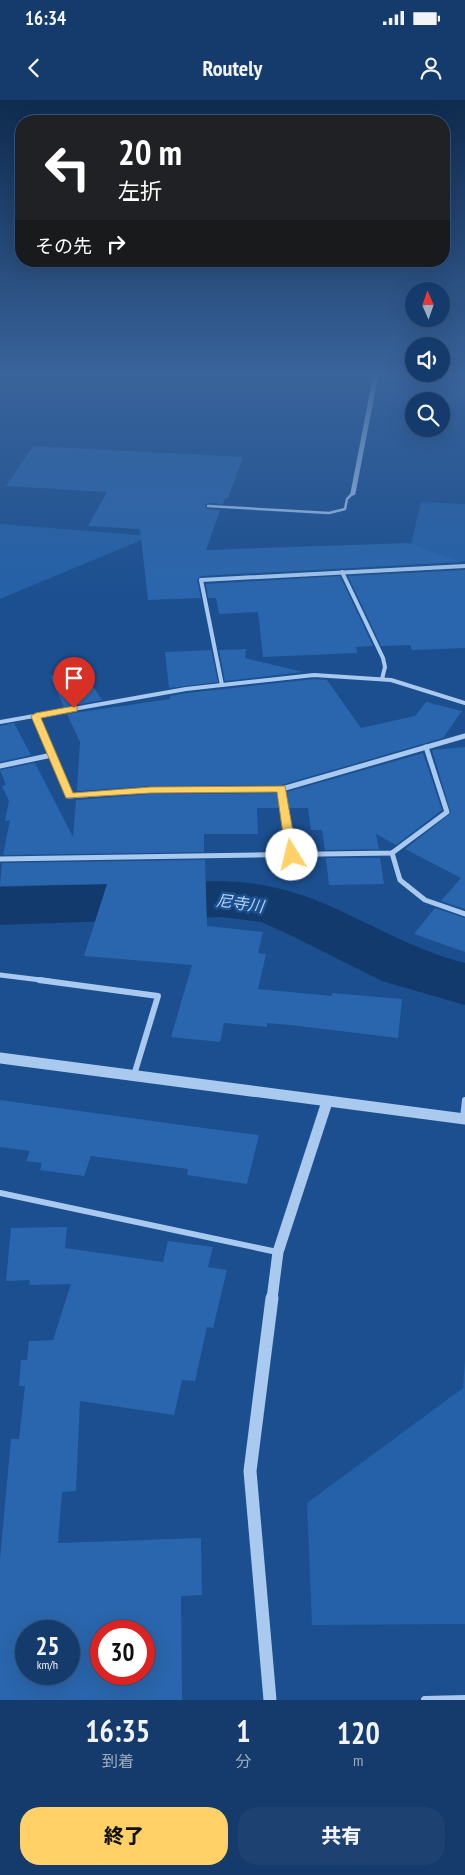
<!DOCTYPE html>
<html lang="ja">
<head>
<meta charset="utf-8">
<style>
  body { margin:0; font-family:"PT Sans Narrow","Noto Sans JP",sans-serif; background:#1d4271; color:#f1f3f6; height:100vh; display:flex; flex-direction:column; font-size:19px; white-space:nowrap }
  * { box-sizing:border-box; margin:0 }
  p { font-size:16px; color:#9dadc1 }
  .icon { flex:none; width:28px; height:28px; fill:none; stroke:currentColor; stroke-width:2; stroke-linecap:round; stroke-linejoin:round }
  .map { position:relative; height:1600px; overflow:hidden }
  .sheet { display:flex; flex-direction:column; background:#143b6b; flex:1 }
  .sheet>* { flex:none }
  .guide { position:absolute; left:15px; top:15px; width:435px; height:152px; border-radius:20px; box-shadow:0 5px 20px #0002,0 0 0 1px #33557e; background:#202124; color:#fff; overflow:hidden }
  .needle { width:32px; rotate:358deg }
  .buttons { position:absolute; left:405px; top:182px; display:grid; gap:10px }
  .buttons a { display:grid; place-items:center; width:45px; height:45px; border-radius:50%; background:#143b6b; box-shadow:0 5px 20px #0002,0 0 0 1px #33557e; font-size:25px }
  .speed { position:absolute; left:15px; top:1520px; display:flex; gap:10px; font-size:25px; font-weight:700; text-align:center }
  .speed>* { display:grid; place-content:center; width:65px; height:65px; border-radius:50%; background:#143b6b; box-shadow:0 5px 20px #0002,0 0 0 1px #33557e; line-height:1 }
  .speed small { font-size:12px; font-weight:400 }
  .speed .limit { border:8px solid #d22; background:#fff; color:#111 }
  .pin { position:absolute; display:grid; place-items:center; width:42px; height:42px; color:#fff; margin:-51px -21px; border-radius:50% 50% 50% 0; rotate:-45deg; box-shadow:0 0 5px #0007 }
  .pin .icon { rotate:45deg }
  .me { position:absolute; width:55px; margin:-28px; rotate:351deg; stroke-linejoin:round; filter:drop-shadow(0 0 4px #0008) }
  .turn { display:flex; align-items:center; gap:18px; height:105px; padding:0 20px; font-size:22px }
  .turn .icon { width:65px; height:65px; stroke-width:2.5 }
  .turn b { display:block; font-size:35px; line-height:42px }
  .then { display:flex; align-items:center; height:48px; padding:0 20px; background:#0003; gap:10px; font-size:19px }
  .eta { display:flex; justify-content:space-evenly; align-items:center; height:85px; text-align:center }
  .eta b { font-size:30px; font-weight:800; line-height:35px }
  .cta { display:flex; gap:10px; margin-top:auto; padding:10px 20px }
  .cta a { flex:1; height:58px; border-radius:20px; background:#ffd166; color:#111; font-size:20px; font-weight:800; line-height:58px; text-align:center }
  .cta a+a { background:#1d4271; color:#f1f3f6 }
  .status { display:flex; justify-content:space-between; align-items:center; height:35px; padding:0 25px; background:#143b6b; direction:ltr }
  .status svg { height:14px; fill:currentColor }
  header { display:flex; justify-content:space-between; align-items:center; height:65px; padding:0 20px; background:#143b6b; font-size:22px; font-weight:800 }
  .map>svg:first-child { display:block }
  .green { fill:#2461a8 }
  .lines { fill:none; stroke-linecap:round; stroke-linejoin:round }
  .river { fill:#123a6d; fill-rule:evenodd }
  .building { fill:#2a66ad; fill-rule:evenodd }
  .service { stroke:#a9c9ee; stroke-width:2.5 }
  .minor-far3 { stroke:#a9c9ee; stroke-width:4 }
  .minor-far2 { stroke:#a9c9ee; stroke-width:5 }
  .minor-far1 { stroke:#a9c9ee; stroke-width:6 }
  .minor { stroke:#a9c9ee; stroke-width:8 }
  .tertiary-far2 { stroke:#a9c9ee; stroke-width:5 }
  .tertiary-far1 { stroke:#a9c9ee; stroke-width:11 }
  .tertiary { stroke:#a9c9ee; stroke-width:13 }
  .route { fill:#ffd166; stroke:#a68842 }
  .labels { text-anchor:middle; stroke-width:5; stroke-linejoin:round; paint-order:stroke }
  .water-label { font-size:16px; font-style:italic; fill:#b5d3f5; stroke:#1b4f8f }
</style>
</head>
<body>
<div class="status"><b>16:34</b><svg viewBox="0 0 49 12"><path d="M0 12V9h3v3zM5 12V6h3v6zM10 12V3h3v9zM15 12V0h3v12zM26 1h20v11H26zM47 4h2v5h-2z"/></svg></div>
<header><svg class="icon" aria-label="back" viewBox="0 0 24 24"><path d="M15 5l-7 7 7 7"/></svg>Routely<svg class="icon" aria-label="person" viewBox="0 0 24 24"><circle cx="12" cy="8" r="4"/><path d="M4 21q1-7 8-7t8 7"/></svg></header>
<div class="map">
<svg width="465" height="1600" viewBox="0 0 465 1600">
  <rect width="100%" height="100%" fill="#1b4f8f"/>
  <g class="green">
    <path d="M421 402 465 404V461L442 462 410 449Z"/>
    <path d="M0 424 151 436 0 499Z"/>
    <path d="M465 1258V1524L312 1525 307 1403 463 1288Z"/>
  </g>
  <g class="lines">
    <path class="river" d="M222 781C256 782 288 789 320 802 369 822 413 850 465 863V905L382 881 290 835 261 822 222 817 0 825V787Z"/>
  </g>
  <g class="building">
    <path d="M33 346 243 357 228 398H225L223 404 208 403 205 405 207 409 220 410 206 450 409 443 461 462 201 476 197 480 201 498 148 500 140 429 88 426 107 392 6 386Z"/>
    <path d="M465 470V548L412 550 410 545 381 546 348 476Z"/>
    <path d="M340 476 373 546 356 547 357 553 263 557 258 512 219 514 216 498H208L206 484Z"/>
    <path d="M246 549 245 558 303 572 225 581 219 550Z"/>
    <path d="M211 550 218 582 169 588 165 552Z"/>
    <path d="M82 570 102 600 64 607 50 576Z"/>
    <path d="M314 579 327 580 361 628 415 616 426 602 462 611 443 638 281 685 151 686 77 691 80 642 67 614 170 599V596L187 593Z"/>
    <path d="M14 623 31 655 0 662V626Z"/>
    <path d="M465 647V809L441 801 461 778 405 749 451 713 432 650Z"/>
    <path d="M423 653 442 710 396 745 376 734 379 749 325 750 322 730H311L308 708H289L287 692Z"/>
    <path d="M35 663 73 737 76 700 151 694 278 693 280 708H257L258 734H204V752L3 755 10 720 5 721 9 701 2 686 6 685 0 670Z"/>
    <path d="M326 758H380L384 784 329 785Z"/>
    <path d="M205 760 207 826 263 832 258 853 266 854 258 889 332 896V893L402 899 398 938 290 925 267 923V927L224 923 220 942 171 937 192 865 84 856 107 784 0 786 2 763Z"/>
    <path d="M435 808 465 818V852L414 834Z"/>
    <path d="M0 1000 211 1029 259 1035 247 1084 187 1075 188 1069 91 1056 84 1076 40 1070 42 1063 26 1061 30 1051 0 1047Z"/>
    <path d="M67 1127 65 1148 163 1162 168 1141 213 1147 208 1167 227 1170 213 1228 207 1227 195 1281 182 1280 174 1315 80 1301 76 1391 62 1392 58 1443 201 1438 202 1495 181 1496 182 1600H0V1459L11 1339H19L25 1286H19L21 1260H27L29 1241 53 1240 71 1184 29 1185 30 1180 6 1181 11 1128ZM26 1531H69V1574H26ZM101 1531H144V1574H101Z"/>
  </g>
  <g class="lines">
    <path class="service" d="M208 406 329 413 345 409 347 399 353 393"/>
    <g class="minor-far3">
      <path d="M342 472 383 558 385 567 382 579"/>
      <path d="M222 585 201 480 465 466"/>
      <path d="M36 616 42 630"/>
      <path d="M0 622 186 589 314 575 391 580 465 603"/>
    </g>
    <g class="minor-far2">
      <path d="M41 629 69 696 151 690 282 689 465 636"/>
      <path d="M0 666 52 655"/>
      <path d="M282 689 292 755"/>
      <path d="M392 753 400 780 425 800 465 814"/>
      <path d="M0 759 392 753 447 712 426 647"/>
      <path d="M0 875 49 881"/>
    </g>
    <g class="minor-far1">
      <path d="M39 880 158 896 134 975"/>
      <path d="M463 1018 465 1000"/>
      <path d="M0 1093 277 1152"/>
    </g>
    <path class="minor" d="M425 1600 465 1599"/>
    <path class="tertiary-far2" d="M353 393 376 274"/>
    <g class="tertiary-far1">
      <path d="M0 958 465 1019"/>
      <path d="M272 1199 278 1152 327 1002"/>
    </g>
    <path class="tertiary" d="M270 1600 250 1371 272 1198"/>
  </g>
  <linearGradient id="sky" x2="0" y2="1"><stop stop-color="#0f2b4f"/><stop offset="0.55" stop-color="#39639b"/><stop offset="1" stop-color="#39639b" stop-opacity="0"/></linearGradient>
  <rect width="465" height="498" fill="url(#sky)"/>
  <path class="route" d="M74 606H77V611L41 618 73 693 151 687 285 686 297 755 292 758 286 755 277 692 151 693 66 698 31 616 36 613Z"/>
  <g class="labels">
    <g class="water-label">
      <text transform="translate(240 803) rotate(8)" y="6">尼寺川</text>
    </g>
  </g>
</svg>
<div class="buttons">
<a><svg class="needle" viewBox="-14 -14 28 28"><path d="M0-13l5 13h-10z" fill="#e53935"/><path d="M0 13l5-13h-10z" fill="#9dadc1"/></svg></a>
<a><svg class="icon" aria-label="sound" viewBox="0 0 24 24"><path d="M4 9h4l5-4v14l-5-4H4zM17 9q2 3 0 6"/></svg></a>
<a><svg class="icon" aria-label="search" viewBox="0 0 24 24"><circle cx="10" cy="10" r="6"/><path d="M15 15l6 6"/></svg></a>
</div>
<div class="speed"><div>25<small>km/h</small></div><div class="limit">30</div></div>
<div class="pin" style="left:74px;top:608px;background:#d93025"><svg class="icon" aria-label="arrive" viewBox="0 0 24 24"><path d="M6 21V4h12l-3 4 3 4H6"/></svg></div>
<svg class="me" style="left:292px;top:755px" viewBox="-20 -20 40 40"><circle r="19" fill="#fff"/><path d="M0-13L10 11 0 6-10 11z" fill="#ffd166"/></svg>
<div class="guide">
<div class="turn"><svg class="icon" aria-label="left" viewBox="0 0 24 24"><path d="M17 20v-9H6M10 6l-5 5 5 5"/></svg><div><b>20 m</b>左折</div></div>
<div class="then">その先<svg class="icon" aria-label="right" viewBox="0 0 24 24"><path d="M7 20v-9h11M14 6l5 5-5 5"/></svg></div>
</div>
</div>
<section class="sheet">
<div class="eta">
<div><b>16:35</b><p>到着</p></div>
<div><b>1</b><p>分</p></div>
<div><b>120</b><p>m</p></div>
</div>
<div class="cta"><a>終了</a><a>共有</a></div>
</section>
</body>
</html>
